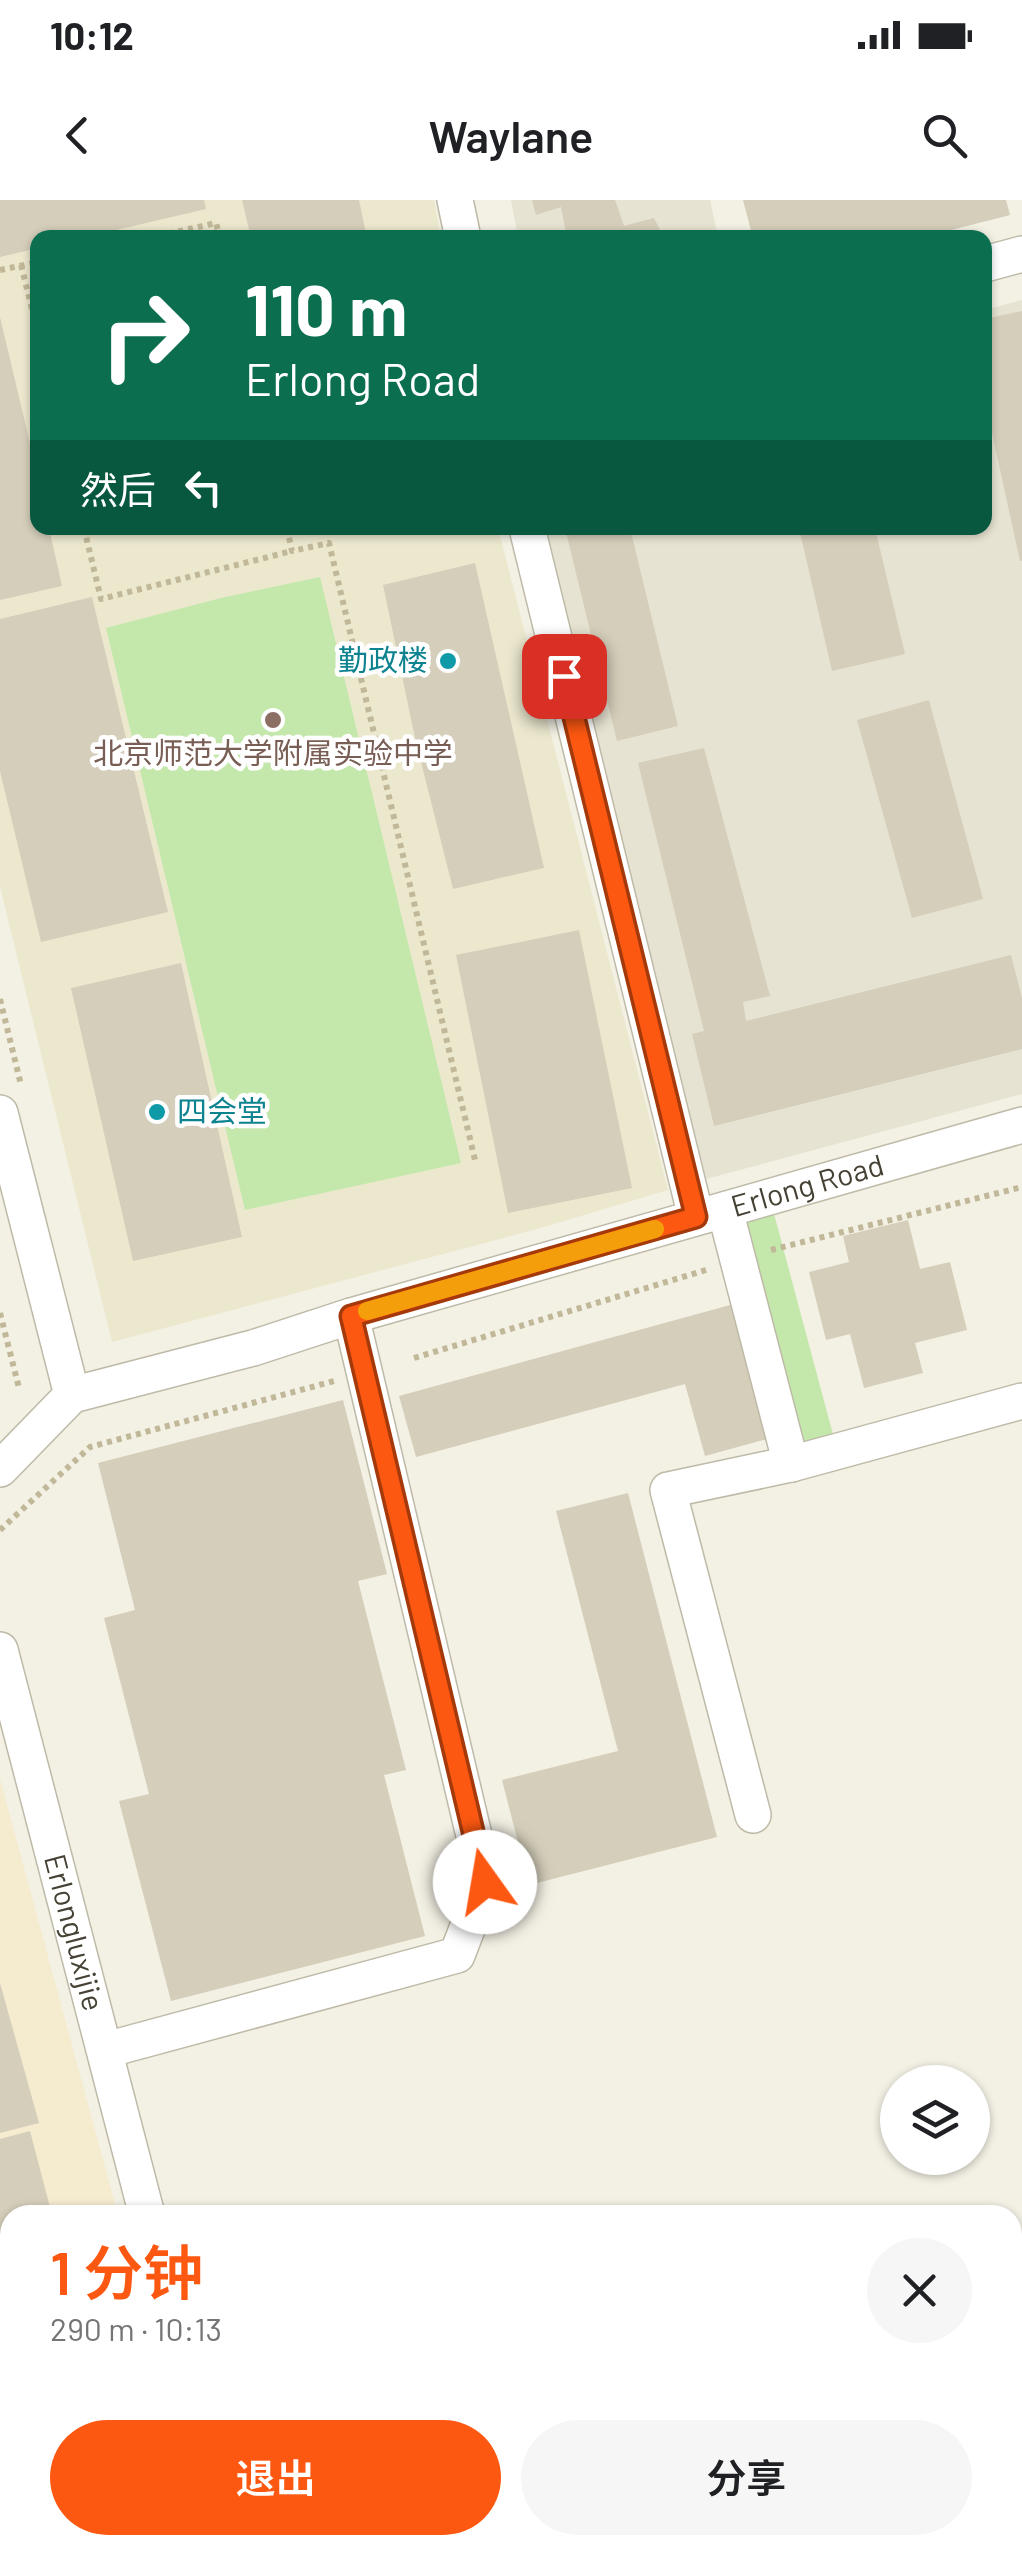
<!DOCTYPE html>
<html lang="zh">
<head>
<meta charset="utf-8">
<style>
  body { margin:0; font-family:Barlow,"Noto Sans SC",sans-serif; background:#f6f6f6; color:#202124; height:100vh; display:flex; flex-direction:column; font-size:38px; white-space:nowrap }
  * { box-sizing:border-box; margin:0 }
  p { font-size:32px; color:#757577 }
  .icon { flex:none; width:55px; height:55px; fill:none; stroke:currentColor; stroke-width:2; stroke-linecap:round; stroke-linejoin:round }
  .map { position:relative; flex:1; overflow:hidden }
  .panel { position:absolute; left:0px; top:2005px; width:1022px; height:350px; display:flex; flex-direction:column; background:#fff; border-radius:30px 30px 0 0; box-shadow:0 2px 8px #0004 }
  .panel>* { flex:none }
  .top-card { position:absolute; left:30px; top:30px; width:962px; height:305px; border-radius:20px; box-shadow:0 2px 8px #0004; background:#0b6e4f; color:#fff; overflow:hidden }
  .buttons { position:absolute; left:880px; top:1865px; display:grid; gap:20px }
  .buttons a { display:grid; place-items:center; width:110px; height:110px; border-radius:50%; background:#fff; box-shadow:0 2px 8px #0004; font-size:50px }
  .pin { position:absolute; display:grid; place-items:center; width:85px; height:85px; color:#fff; margin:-42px; border-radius:20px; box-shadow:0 5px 15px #0006 }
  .me { position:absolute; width:110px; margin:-55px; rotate:347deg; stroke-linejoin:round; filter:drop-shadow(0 0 8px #0008) }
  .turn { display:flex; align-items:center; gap:35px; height:210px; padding:0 50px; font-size:45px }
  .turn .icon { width:130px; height:130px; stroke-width:2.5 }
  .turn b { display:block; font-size:70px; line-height:85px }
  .then { display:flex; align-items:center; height:95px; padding:0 50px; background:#0003; gap:20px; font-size:38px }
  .round { display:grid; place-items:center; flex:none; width:105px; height:105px; border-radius:52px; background:#f6f6f6 }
  .headline { display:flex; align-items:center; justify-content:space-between; height:170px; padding:0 50px }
  h1 { font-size:60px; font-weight:600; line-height:75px; color:#fd5811 }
  .primary-button { display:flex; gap:20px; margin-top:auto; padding:20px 50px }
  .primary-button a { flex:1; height:115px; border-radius:60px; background:#fd5811; color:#fff; font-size:40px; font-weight:600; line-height:115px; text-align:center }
  .primary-button a+a { background:#f6f6f6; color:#202124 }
  .status { display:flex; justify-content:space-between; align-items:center; height:70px; padding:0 50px; background:#fff; direction:ltr }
  .status svg { height:28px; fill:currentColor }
  header { display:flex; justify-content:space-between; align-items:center; height:130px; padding:0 50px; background:#fff; font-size:45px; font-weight:600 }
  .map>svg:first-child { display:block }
  .residential { fill:#e7e3d2 }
  .commercial { fill:#f5ebcf }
  .education { fill:#ece8ce }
  .green { fill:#c4e8ac }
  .building { fill:#d4ceba }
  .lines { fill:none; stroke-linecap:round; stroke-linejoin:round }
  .minor-casing { stroke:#bebaa7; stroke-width:38 }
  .path { stroke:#c0b898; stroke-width:6; stroke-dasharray:5 5; stroke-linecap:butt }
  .minor { stroke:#fff; stroke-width:35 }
  .route-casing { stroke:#a4390b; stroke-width:25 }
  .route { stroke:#fd5811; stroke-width:18 }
  .slow { stroke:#f59e0b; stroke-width:18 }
  .culture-dot { fill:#0f9aa8; stroke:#fff; stroke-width:4 }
  .education-dot { fill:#8d6e63; stroke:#fff; stroke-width:4 }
  .labels { text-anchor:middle; stroke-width:9; stroke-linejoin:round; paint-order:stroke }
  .culture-label { font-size:30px; fill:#0d838f; stroke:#fff; text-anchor:end }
  .education-label { font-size:30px; fill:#785e54; stroke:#fff }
  .street-label { font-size:30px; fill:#454134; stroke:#fff }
</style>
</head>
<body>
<div class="status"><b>10:12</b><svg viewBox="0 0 49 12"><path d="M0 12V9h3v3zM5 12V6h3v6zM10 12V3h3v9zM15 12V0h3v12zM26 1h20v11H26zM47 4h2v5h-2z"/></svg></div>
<header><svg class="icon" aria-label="back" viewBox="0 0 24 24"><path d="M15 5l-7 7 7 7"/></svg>Waylane<svg class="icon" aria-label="search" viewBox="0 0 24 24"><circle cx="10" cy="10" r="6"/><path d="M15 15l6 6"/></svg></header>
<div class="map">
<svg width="1022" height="2355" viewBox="0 0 1022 2355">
  <rect width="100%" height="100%" fill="#f3f0e4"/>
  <g class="residential">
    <path d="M511 0H710L718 37H518Z"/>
    <path d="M1022 100V894L706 979 542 328H985V110Z"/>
  </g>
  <path class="commercial" d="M0 1579 118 2015H10V2047L0 2050Z"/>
  <path class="education" d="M0 0H434L441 37 38 38V328H498L668 990 537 1029 112 1142 0 687Z"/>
  <g class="green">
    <path d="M320 377 461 963 245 1010 106 428 221 398Z"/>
    <path d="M773 1010 835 1242 804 1249 743 1017Z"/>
  </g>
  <g class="building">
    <path d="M0 0H204L206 9 82 38H38V48L0 57Z"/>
    <path d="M242 0H359L367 38H251Z"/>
    <path d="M532 0H615L624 26 654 18 664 38H567L561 7 536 15Z"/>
    <path d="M743 0H1006L1010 15 920 38H753Z"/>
    <path d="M1022 111V361H1020L985 201V119Z"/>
    <path d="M0 117 38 277V328H49L62 386 0 400Z"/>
    <path d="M565 328H630L678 526 617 541Z"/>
    <path d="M799 328H875L905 454 832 471Z"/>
    <path d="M475 363 544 668 453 689 415 538 383 385Z"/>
    <path d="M92 397 168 712 41 742 0 571V419Z"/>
    <path d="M929 500 983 699 912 718 857 520Z"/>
    <path d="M704 548 770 796 743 802 746 821 1011 755 1022 798V849L714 926 692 834 704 831 638 563Z"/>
    <path d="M579 730 632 988 508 1013 456 755Z"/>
    <path d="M181 763 242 1037 133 1061 71 788Z"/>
    <path d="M908 1020 920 1069 950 1062 967 1130 915 1143 923 1173 864 1188 850 1134 826 1140 809 1072 849 1062 843 1036Z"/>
    <path d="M741 1102 778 1236 705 1256 685 1184 416 1257 399 1196Z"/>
    <path d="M343 1200 387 1374 358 1381 406 1570 384 1575 425 1736 171 1801 119 1601 149 1594 104 1418 135 1410 98 1263Z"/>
    <path d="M628 1293 717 1637 529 1685 502 1580 618 1551 556 1311Z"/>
    <path d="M0 1783 39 1923 0 1933Z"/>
    <path d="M30 1931 52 2015H10V2032L0 2034V1939Z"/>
    <path d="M10 2115V2210H9L0 2176V2118Z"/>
    <path d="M44 2345H136L138 2355H46Z"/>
  </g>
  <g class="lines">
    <defs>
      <g id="minor">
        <path d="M455 0 463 38"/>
        <path d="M985 64 1022 54"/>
        <path d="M527 328 696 1017"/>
        <path d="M0 913 72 1195"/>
        <path d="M725 1010 791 1264"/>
        <path id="s1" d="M0 1269 72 1195 253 1148 351 1116 1022 925"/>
        <path id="s2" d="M0 1450 147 2015"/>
        <path d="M753 1615 668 1290 791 1264 1022 1201"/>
        <path d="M106 1850 457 1755 485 1682 351 1116"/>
        <path d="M229 2345 232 2355"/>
      </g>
    </defs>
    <use href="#minor" class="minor-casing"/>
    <g class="path">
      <path d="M149 38 216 23 220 38"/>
      <path d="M21 65 38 133"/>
      <path d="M0 70 38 62"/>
      <path d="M84 328 101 399 292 351"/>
      <path d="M287 328 292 351 329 343 475 960"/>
      <path d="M0 799 21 885"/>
      <path d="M771 1050 1022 987"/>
      <path d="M0 1113 19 1188"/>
      <path d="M414 1158 706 1070"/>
      <path d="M0 1330 90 1247 334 1181"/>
    </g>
    <use href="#minor" class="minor"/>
  </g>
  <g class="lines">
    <defs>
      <path id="route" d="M485 1682 351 1116 696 1017 564 476"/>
    </defs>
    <use href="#route" class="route-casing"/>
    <use href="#route" class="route"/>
    <path class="slow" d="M367 1111 655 1029"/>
  </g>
  <g class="culture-dot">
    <circle cx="448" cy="461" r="10"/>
    <circle cx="157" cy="912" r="10"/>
  </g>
  <circle class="education-dot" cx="273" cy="520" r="10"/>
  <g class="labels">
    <g class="culture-label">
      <text x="428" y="471">勤政楼</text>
      <text x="177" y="922" text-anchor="start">四会堂</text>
    </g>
    <g class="education-label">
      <text x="273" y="564">北京师范大学附属实验中学</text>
    </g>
    <g class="street-label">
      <text dy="10" stroke="none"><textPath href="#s1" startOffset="868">Erlong Road</textPath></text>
      <text dy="10" stroke="none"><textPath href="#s2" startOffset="292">Erlongluxijie</textPath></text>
    </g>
  </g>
</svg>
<div class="buttons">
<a><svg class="icon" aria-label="layers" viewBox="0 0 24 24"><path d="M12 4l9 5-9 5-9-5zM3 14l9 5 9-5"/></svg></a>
</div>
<div class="pin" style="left:564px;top:476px;background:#d93025"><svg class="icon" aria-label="arrive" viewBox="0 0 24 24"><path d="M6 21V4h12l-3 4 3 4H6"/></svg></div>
<svg class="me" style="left:485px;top:1682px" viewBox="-20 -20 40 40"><circle r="19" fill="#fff"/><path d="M0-13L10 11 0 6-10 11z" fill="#fd5811"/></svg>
<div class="top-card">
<div class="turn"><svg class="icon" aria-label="right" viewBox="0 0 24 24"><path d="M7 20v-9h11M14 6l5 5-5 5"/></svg><div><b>110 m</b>Erlong Road</div></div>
<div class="then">然后<svg class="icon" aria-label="left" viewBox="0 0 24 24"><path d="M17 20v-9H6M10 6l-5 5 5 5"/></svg></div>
</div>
<section class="panel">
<div class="headline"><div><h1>1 分钟</h1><p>290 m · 10:13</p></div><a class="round"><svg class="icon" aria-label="close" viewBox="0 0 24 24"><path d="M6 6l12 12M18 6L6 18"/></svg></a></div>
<div class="primary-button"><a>退出</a><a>分享</a></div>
</section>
</div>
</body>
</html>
